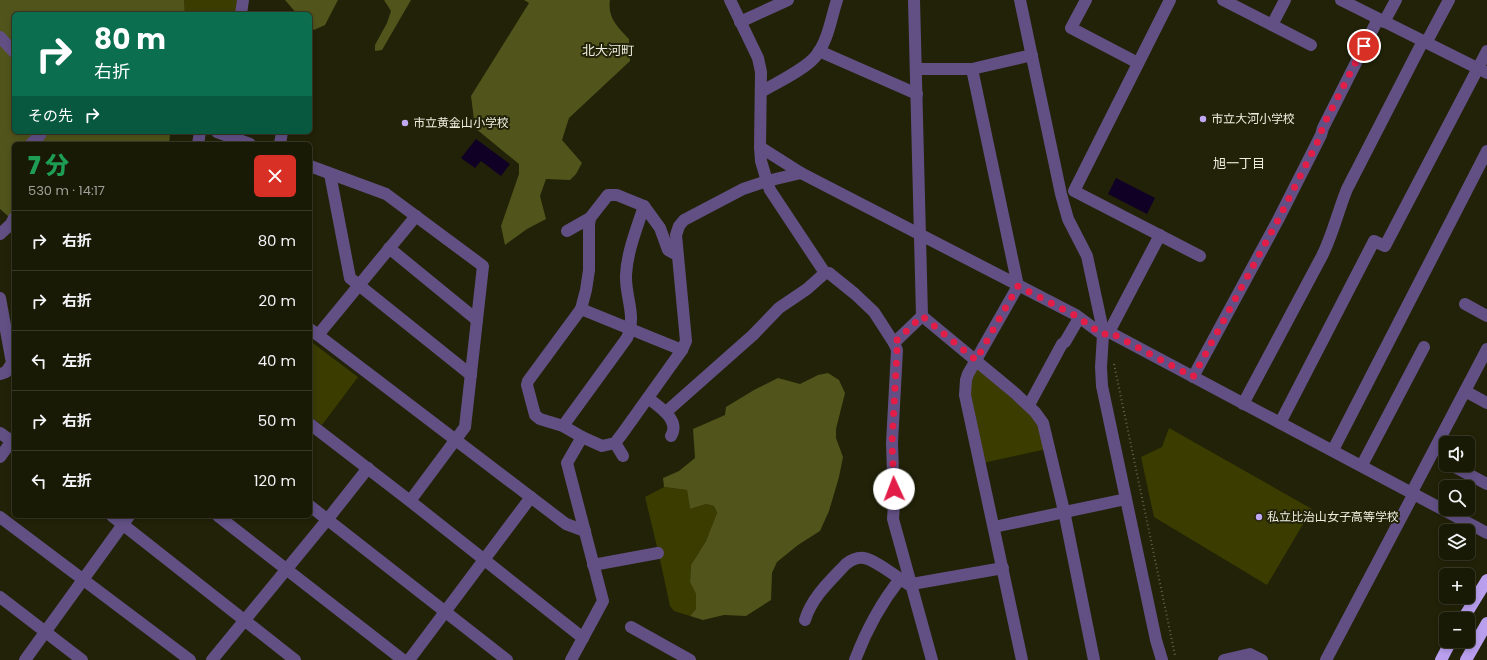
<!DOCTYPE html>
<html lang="ja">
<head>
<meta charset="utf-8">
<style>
  body { margin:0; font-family:Poppins,"Noto Sans JP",sans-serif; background:#262713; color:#f1f3f6; height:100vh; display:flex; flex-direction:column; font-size:15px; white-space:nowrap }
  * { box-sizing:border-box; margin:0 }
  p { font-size:13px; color:#9fa19a }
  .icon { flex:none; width:22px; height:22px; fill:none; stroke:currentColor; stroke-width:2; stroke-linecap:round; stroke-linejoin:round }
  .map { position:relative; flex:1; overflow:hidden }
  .panel { position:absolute; left:12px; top:142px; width:300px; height:376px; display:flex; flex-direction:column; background:#191a05; border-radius:6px; box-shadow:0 2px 6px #0003,0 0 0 1px #373827 }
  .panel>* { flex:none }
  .banner { position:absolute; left:12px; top:12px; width:300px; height:122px; border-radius:6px; box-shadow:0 2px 6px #0003,0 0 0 1px #373827; background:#0b6e4f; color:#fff; overflow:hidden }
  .buttons { position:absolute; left:1439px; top:436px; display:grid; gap:8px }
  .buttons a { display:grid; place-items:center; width:36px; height:36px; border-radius:6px; background:#191a05; box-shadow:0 2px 6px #0003,0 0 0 1px #373827; font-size:20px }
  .pin { position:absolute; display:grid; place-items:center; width:34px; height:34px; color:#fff; margin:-17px; border:2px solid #fff; border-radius:50%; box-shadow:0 1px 4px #0007 }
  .me { position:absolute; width:44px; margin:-22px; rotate:358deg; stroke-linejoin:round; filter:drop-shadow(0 0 3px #0008) }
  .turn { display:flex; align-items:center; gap:14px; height:84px; padding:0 16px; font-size:18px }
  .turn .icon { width:52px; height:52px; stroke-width:2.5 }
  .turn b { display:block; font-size:28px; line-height:34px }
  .then { display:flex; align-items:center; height:38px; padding:0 16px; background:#0003; gap:8px; font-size:15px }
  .round { display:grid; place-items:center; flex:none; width:42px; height:42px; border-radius:6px; background:#262713 }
  .overview { display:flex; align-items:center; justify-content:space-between; height:68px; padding:0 16px }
  h1 { font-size:24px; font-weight:800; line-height:30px; color:#1e9e55 }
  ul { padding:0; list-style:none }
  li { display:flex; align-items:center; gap:12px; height:60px; padding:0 16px; border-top:1px solid #373827 }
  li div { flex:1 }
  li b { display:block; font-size:15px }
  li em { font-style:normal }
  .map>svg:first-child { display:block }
  .green { fill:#3b3c00 }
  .forest { fill:#51541b }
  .water { fill:#100025 }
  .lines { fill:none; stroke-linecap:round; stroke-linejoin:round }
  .path { stroke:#63644d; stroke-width:2; stroke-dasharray:1 3; stroke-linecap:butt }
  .minor { stroke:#625085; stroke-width:12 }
  .highway { stroke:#b99fee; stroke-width:12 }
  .route { stroke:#e11d48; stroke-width:7; stroke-dasharray:0 12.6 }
  .poi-dot { fill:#c1a8f3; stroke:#212207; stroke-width:1.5 }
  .labels { text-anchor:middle; stroke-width:4; stroke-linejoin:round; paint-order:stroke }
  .poi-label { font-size:12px; fill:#edeede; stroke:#212207; text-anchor:start }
  .neighbourhood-label { font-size:13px; fill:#edeede; stroke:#212207 }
</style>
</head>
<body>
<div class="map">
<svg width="1487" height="660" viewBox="0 0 1487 660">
  <rect width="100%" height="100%" fill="#212207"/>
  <g class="green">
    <path d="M184 0H240L237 14H185Z"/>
    <path d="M310 341 358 377 322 425 310 416Z"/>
    <path d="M980 368 1035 415 1047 449 983 463 968 394 975 369Z"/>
    <path d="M1169 428 1312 509 1267 585 1154 517 1141 457 1162 447Z"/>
    <path d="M664 487 687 490 690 509 706 504 714 506 717 514 706 541 691 565 690 582 696 594V609L690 616 674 611 670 606 659 555 645 497Z"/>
  </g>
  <g class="forest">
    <path d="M0 0H184L185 14H14V132H169L170 135 169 144H14V226L8 216 0 209Z"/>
    <path d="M285 0H338L325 25 314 30 310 27V14H297Z"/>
    <path d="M384 0H411L382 50 375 51V45L387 23 391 11Z"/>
    <path d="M524 0H610C607 17 618 28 629 39L630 61 569 118 562 140 582 163 576 174 570 180 546 179 540 196 546 219 527 229 505 245 501 226 519 174V164L475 128 471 96 529 3Z"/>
    <path d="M828 373 839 380 845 393 836 429V438L843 457 839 477 829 511 820 531 798 545 777 562 772 573 771 600 746 616 724 615 703 620 690 616 696 609V594L690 582 691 565 706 541 717 513 714 506 706 504 690 509 687 490 664 487 663 478 679 471 695 458 693 429 725 415 726 407 754 390 778 378 800 384 818 375Z"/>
  </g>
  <g class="water">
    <path d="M476 139 510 164 501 176 481 161 475 168 461 158Z"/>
    <path d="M1116 178 1155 198 1147 214 1108 194Z"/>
  </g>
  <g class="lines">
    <path class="path" d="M1114 364 1175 655"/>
    <g class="minor">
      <path d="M730 0 758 58 761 72 760 147 761 161 767 181 770 190 825 273H829L855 294 874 312 894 343"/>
      <path d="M914 0 922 316 1016 394 1035 412 1043 423 1064 511 1094 660"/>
      <path d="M1020 0 1061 194 1068 219 1087 256 1101 321 1103 335 1101 367 1102 386 1156 640 1162 660"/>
      <path d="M1086 0 1071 28 1138 63"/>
      <path d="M1170 0 1074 191 1200 256"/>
      <path d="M1223 0 1311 45"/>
      <path d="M1341 0 1487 73"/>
      <path d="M241 14 243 0"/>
      <path d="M740 22 788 0"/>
      <path d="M1384 22 1396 0"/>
      <path d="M1272 25 1285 0"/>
      <path d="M0 37 14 52"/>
      <path d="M1426 43 1449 0"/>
      <path d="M819 51 917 94"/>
      <path d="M917 69H972L1032 55"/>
      <path d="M972 69 1018 286 968 374 966 380 965 395 1022 660"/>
      <path d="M761 92C776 83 804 70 815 57 828 42 831 18 837 0"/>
      <path d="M217 132 250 144"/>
      <path d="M31 144 40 135 41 132"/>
      <path d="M198 144 200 132"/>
      <path d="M280 144 282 132"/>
      <path d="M760 147 801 173 1076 315 1103 335"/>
      <path d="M310 166 386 194 483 266 465 427 410 501"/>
      <path d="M330 174 350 278 471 375"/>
      <path d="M567 231 590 218"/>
      <path d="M0 234 11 224 14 218"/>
      <path d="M389 248 477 320"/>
      <path d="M677 255 668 250 660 228 644 206 617 195H608L590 218 589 225V270L586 290 581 309 528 381 527 385 535 415 540 419 563 426 582 437 602 446 615 443 622 434 682 350 686 341 676 235 679 226 684 220 743 189 767 181 801 173"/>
      <path d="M0 298 12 363 6 372 0 374"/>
      <path d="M1465 304 1487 316"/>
      <path d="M581 309 682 350"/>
      <path d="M922 316 894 343 897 350 892 443 894 504 893 519 932 660"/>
      <path d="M310 329 566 524 585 531"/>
      <path d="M1109 332 1160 235"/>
      <path d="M318 335 416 216"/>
      <path d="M1103 335 1109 332 1487 533"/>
      <path d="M1193 377 1278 220 1321 135 1323 128 1378 19"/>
      <path d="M1465 391 1487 403"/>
      <path d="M648 398C658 406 681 420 671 436"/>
      <path d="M1243 404 1322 256C1333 234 1338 211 1347 189L1423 41"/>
      <path d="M1029 405 1062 344 1065 342 1079 318"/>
      <path d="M666 412 753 335 779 308 807 289 825 273"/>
      <path d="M1280 423 1374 241 1385 246 1487 51"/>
      <path d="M310 424 410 501 583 638"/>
      <path d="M563 426 627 338C637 315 625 297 626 275 627 252 637 228 644 206"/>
      <path d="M0 433 14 443"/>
      <path d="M615 443 623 456"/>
      <path d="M1333 450 1487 151"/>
      <path d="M0 457 14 438"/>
      <path d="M1362 465 1424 347"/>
      <path d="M1451 465 1487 484"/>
      <path d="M310 506 507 660"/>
      <path d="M112 516 295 660"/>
      <path d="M218 516 403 660"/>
      <path d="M0 517 190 660"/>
      <path d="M994 527 1126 499"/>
      <path d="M593 565 658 553"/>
      <path d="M0 597 82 660"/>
      <path d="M805 620C812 597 830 581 846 564 851 560 857 557 864 558 874 559 898 578 908 584H912L1003 568"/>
      <path d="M631 627 690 660"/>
      <path d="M25 660 129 516"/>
      <path d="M212 660 327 520 368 468"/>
      <path d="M409 660 531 497"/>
      <path d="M571 660 603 601 567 463 582 437"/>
      <path d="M855 660C866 631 881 603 900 579"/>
      <path d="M1224 660 1250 654 1262 660"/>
      <path d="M1326 660 1411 499 1414 488 1487 349"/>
    </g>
    <g class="highway">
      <path d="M1463 619 1487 580"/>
      <path d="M1441 660 1451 641"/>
      <path d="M1466 660 1487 623"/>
    </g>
  </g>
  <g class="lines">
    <path class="route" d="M894 489 892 443 897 350 894 343 922 316 976 360 1018 286 1076 316 1103 335 1109 332 1193 377 1278 220 1321 135 1322 128 1364 46"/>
  </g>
  <g class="poi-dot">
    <circle cx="1203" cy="119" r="4"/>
    <circle cx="405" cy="123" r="4"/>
    <circle cx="1259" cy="517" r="4"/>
  </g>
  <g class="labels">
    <g class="poi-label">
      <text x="1211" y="123">市立大河小学校</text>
      <text x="413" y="127">市立黄金山小学校</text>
      <text x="1267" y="521">私立比治山女子高等学校</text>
    </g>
    <g class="neighbourhood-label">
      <text x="608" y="55">北大河町</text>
      <text x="1239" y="168">旭一丁目</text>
    </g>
  </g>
</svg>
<div class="buttons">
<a><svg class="icon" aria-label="sound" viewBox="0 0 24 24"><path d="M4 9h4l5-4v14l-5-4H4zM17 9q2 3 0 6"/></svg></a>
<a><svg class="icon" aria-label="search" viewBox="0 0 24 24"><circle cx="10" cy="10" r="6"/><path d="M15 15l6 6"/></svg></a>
<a><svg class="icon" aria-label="layers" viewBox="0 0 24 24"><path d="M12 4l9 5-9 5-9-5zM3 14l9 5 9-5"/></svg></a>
<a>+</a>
<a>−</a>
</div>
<div class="pin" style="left:1364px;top:46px;background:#d93025"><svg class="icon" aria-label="arrive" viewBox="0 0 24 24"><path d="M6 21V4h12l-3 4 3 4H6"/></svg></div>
<svg class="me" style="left:894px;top:489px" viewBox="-20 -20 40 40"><circle r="19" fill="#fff"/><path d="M0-13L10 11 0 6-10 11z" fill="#e11d48"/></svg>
<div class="banner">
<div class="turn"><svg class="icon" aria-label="right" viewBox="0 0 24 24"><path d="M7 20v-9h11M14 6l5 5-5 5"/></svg><div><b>80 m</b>右折</div></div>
<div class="then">その先<svg class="icon" aria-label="right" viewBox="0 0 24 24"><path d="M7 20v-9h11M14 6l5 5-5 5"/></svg></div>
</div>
<section class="panel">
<div class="overview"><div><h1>7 分</h1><p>530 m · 14:17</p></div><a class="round" style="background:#d93025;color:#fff"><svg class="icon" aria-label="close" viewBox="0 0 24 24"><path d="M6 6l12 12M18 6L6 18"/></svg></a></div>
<ul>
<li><svg class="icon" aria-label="right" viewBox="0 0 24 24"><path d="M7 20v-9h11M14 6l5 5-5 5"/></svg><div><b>右折</b></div><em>80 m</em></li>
<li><svg class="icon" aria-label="right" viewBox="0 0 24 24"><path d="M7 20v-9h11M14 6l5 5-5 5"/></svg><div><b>右折</b></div><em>20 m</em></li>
<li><svg class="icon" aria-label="left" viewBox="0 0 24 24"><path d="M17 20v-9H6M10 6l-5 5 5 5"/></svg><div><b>左折</b></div><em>40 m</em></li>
<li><svg class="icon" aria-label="right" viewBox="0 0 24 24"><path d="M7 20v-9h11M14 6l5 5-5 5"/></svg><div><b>右折</b></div><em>50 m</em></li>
<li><svg class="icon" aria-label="left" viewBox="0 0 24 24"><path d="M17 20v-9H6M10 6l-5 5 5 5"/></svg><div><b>左折</b></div><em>120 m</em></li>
</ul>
</section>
</div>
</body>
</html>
